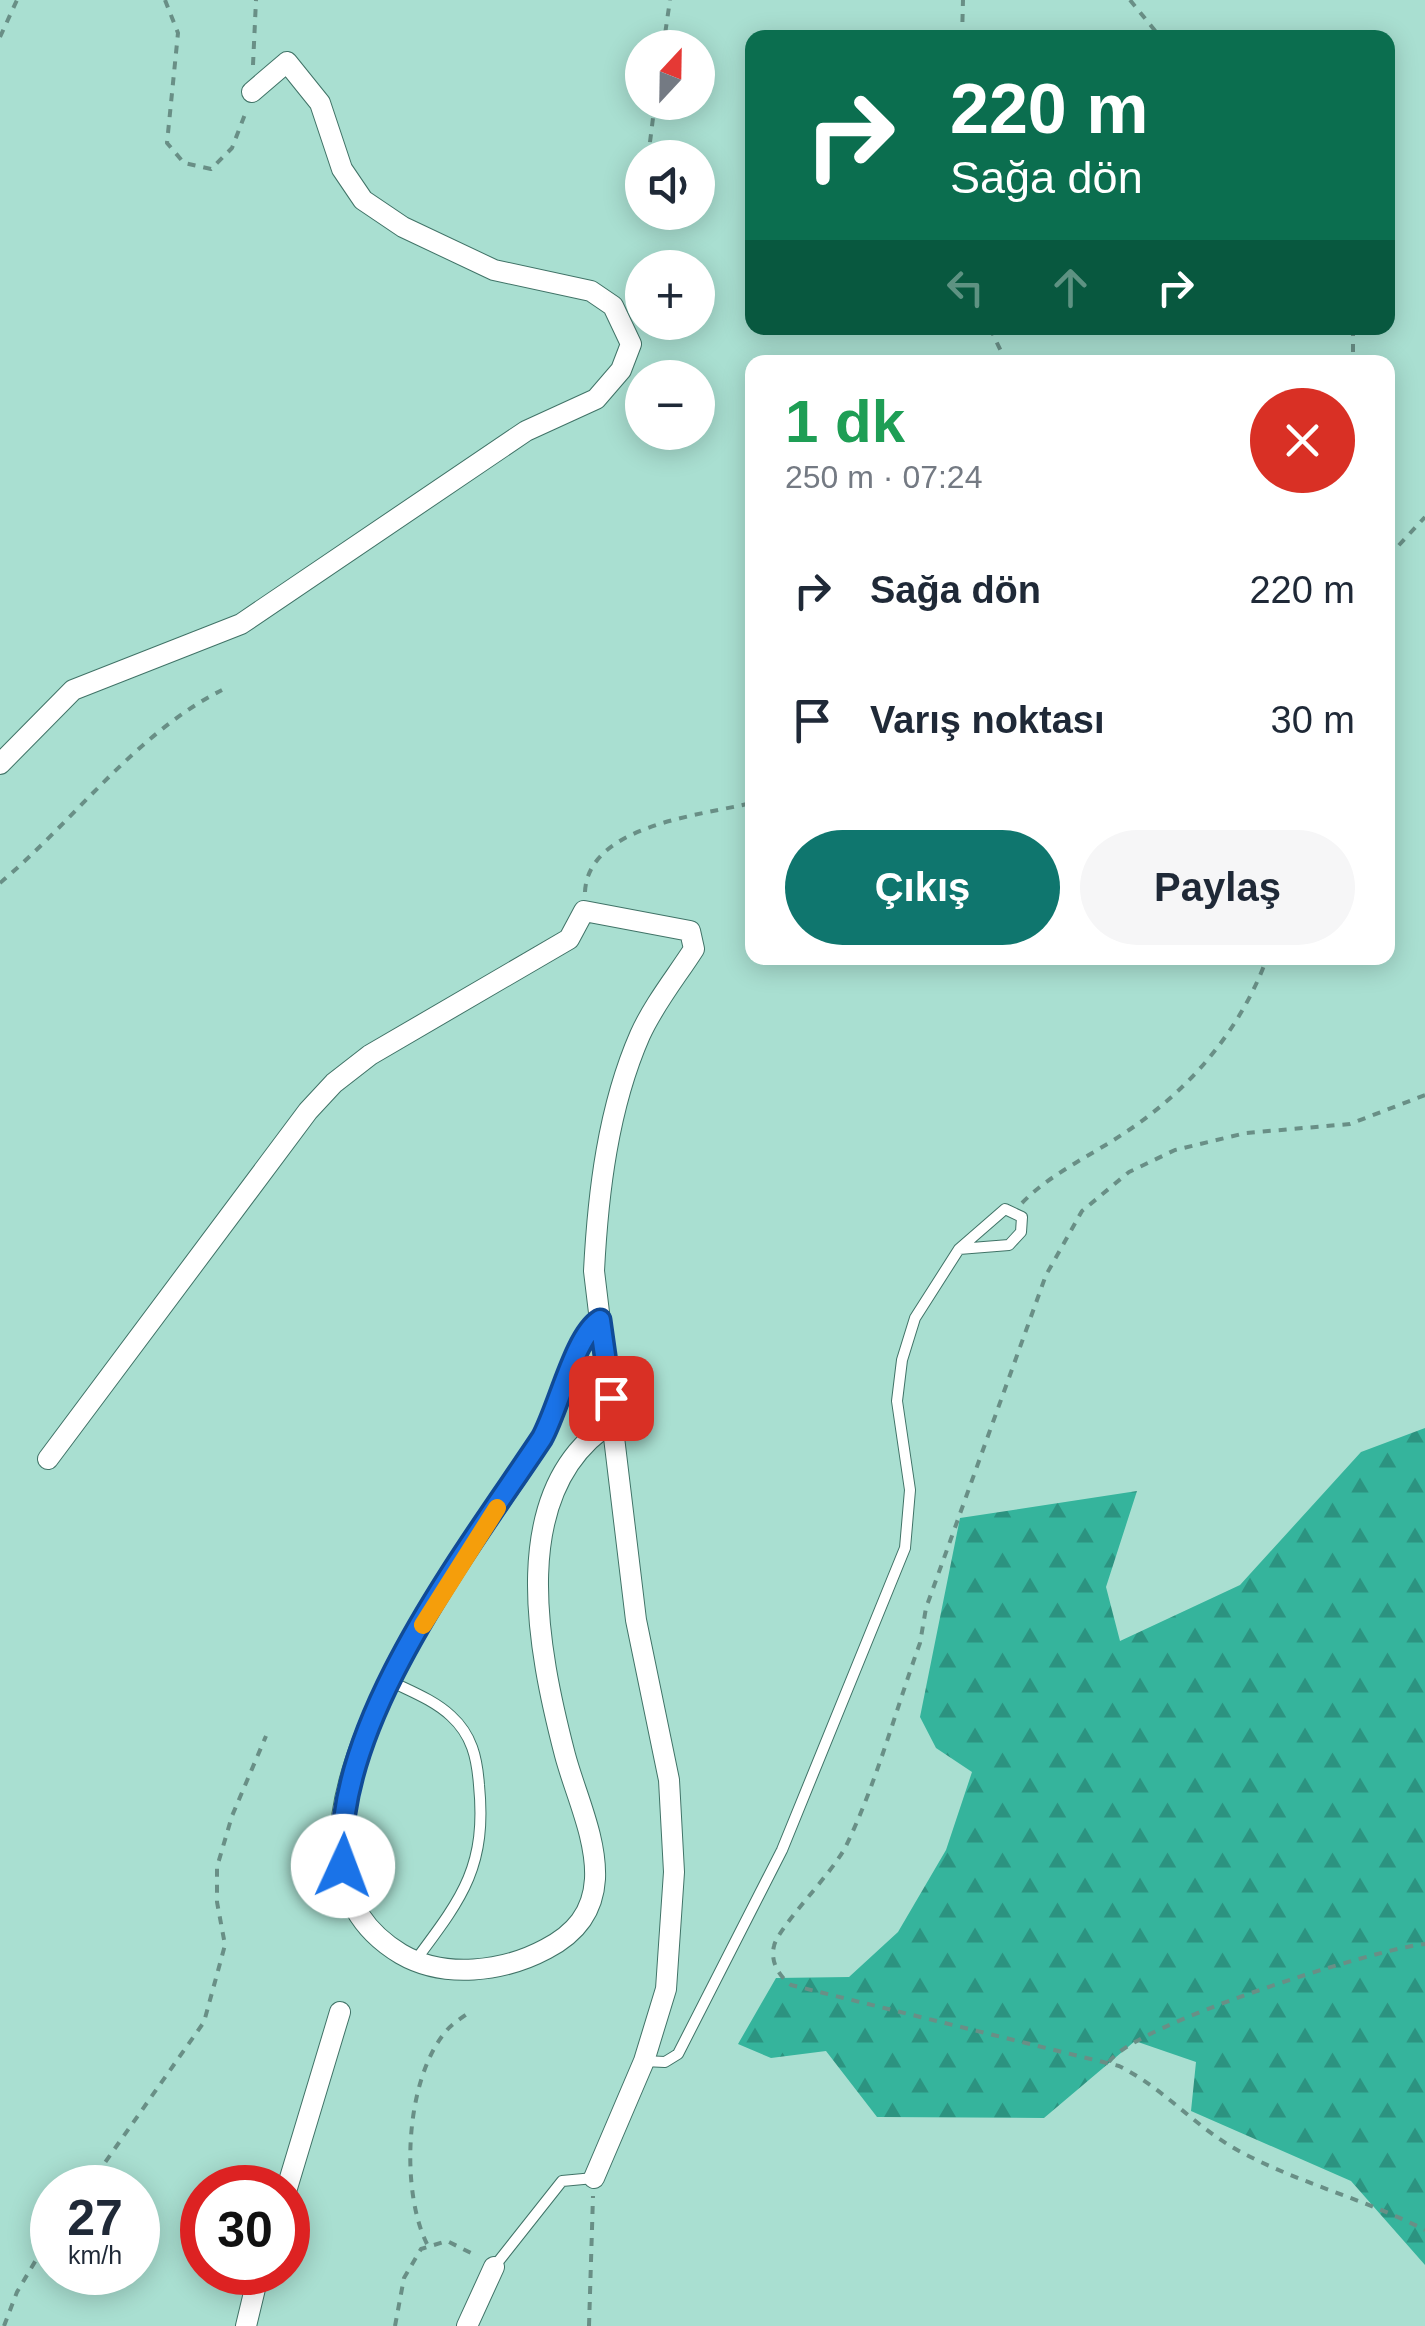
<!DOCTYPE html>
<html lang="tr">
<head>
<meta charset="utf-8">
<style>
  body { margin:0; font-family:Arial,sans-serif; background:#f6f6f7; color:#1f2937; height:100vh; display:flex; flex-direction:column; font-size:38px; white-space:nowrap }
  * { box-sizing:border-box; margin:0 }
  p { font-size:32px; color:#747a83 }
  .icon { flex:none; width:55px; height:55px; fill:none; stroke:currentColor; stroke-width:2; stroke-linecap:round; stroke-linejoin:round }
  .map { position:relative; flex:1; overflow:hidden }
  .details { position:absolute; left:745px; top:355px; width:650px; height:610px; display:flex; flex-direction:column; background:#fff; border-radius:20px; box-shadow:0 5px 25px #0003 }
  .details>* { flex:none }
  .guide { position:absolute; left:745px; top:30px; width:650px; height:305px; border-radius:20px; box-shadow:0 5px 25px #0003; background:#0b6e4f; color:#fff; overflow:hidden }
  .needle { width:65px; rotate:22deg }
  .buttons { position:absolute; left:625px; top:30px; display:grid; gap:20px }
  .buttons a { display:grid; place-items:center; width:90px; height:90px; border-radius:50%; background:#fff; box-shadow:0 5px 25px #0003; font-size:50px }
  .speed { position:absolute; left:30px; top:2165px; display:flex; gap:20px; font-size:50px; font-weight:700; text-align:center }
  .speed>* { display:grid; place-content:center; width:130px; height:130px; border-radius:50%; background:#fff; box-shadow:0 5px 25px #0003; line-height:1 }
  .speed small { font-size:25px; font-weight:400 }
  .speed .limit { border:15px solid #d22; background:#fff; color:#111 }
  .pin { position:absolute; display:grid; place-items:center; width:85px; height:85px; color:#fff; margin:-42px; border-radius:20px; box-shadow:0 5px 15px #0006 }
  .me { position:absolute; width:110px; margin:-55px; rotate:2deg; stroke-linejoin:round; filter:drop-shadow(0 0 8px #0008) }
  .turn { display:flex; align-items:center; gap:35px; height:210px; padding:0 40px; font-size:45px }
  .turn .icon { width:130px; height:130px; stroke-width:2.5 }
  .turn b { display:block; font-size:70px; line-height:85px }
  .lanes { display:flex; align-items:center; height:95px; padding:0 40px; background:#0003; justify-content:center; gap:50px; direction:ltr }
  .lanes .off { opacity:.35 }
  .round { display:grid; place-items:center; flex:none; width:105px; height:105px; border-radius:52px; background:#f6f6f7 }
  .overview { display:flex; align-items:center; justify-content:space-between; height:170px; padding:0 40px }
  h1 { font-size:60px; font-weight:700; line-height:75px; color:#1e9e55 }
  .action { display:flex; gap:20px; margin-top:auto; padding:20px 40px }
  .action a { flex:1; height:115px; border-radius:60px; background:#0f766e; color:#fff; font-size:40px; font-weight:700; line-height:115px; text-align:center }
  .action a+a { background:#f6f6f7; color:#1f2937 }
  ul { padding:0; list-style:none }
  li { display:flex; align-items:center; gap:30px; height:130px; padding:0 40px }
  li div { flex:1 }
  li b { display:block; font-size:38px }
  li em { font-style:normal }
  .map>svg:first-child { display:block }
  .forest { fill:url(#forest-firs) }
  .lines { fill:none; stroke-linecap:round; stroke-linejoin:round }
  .service-casing { stroke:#407367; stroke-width:12 }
  .minor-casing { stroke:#407367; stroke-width:22 }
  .path { stroke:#698f86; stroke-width:4; stroke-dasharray:8 8; stroke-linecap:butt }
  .service { stroke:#fff; stroke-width:10 }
  .minor { stroke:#fff; stroke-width:20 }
  .route-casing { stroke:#114b97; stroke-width:25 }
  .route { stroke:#1a73e8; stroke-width:18 }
  .slow { stroke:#f59e0b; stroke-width:18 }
</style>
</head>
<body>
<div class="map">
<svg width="1425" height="2326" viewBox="0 0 1425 2326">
  <defs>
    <pattern id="forest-firs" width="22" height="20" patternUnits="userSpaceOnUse" patternTransform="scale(2.5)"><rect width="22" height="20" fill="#35b49c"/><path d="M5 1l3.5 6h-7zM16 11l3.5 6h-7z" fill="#2c9380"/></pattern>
  </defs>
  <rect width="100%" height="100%" fill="#a9dfd1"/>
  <path class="forest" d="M1425 1428V2265L1351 2181 1191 2111 1196 2062 1135 2041 1044 2118 877 2117 826 2051 771 2058 738 2044 776 1978 849 1977 898 1932 946 1850 972 1772 936 1748 920 1717 960 1518 1137 1491 1106 1587 1120 1641 1240 1585 1361 1452Z"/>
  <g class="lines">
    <defs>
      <g id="service">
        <path d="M390 1681C410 1691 434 1700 451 1716 472 1735 477 1758 479 1785 487 1867 462 1898 415 1961"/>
        <path d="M644 2061 665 2062 678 2054 782 1850 905 1548 910 1490 897 1401 902 1360 915 1318 959 1249 1005 1209 1022 1217 1021 1232 1009 1245 959 1249"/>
        <path d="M494 2267 562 2181 594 2178"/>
      </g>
      <g id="minor">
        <path d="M0 764 73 690 241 624 526 431 596 399 621 370 631 344 613 306 591 291 494 270 403 227 363 200 342 169 320 103 287 62 252 92"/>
        <path d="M600 1320C573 1335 561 1408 542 1439 475 1546 227 1850 401 1954 444 1979 503 1972 546 1949 575 1934 593 1913 595 1879 597 1838 575 1793 565 1755 538 1651 504 1488 614 1421"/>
        <path d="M48 1459 308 1111 334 1083 370 1055 569 939 584 911 690 931 694 949C676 977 654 1004 640 1035 608 1108 598 1193 594 1271L636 1620 669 1780 674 1872 666 1989 644 2061 594 2178"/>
        <path d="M287 2188 340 2012"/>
        <path d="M246 2326 259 2272"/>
        <path d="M467 2326 494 2267"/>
      </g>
    </defs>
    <use href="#service" class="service-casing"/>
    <use href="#minor" class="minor-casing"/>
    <g class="path">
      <path d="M165 0 178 33 167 143 184 163 211 169 232 148 247 109"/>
      <path d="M1130 0 1161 38"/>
      <path d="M0 37 17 0"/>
      <path d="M962 38 963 0"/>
      <path d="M663 48 670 0"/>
      <path d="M253 65 256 0"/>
      <path d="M648 158 655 102"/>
      <path d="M641 216 642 202"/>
      <path d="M990 328 1006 362"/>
      <path d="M1353 328V362"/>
      <path d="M1388 557 1425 517"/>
      <path d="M0 883C74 821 135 734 222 690"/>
      <path d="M585 892C588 825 702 815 752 803"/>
      <path d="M1425 1095 1350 1124 1246 1133 1175 1150 1129 1172 1082 1211 1046 1275 926 1608 920 1643C896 1709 877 1782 846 1846 832 1874 778 1927 774 1946 770 1962 779 1976 791 1985L1119 2066C1165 2089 1195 2127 1239 2151 1298 2183 1365 2199 1425 2230"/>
      <path d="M1022 1203C1050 1174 1090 1156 1123 1134 1189 1091 1240 1031 1267 958"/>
      <path d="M1109 2062C1133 2025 1374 1949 1425 1944"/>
      <path d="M87 2188 204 2022 225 1945 217 1902V1867L232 1816 266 1736"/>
      <path d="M427 2244C400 2190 405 2078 447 2030 453 2023 463 2017 471 2011"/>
      <path d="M4 2326 17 2292 52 2233"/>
      <path d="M395 2326 404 2278 421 2249 447 2241 477 2256"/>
      <path d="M589 2326 593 2196"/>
    </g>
    <use href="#service" class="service"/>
    <use href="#minor" class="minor"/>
  </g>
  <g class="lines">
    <defs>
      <path id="route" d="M343 1866C331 1726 467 1551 542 1438 559 1407 575 1335 600 1320L611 1398"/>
    </defs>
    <use href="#route" class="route-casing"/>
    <use href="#route" class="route"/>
    <path class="slow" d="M423 1625 497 1508"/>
  </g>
</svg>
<div class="buttons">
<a><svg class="needle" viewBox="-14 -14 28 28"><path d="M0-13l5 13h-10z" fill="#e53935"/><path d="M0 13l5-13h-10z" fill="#747a83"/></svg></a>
<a><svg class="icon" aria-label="sound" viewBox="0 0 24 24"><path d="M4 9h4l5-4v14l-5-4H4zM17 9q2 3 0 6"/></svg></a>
<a>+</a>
<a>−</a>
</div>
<div class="speed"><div>27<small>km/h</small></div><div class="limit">30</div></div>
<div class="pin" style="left:611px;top:1398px;background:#d93025"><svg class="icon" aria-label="arrive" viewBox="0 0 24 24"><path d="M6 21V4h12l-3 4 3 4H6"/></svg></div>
<svg class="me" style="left:343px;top:1866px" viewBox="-20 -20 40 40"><circle r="19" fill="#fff"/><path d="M0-13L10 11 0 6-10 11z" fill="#1a73e8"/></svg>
<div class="guide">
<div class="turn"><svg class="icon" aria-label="right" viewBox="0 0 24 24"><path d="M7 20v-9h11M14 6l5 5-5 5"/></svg><div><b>220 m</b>Sağa dön</div></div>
<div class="lanes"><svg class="icon off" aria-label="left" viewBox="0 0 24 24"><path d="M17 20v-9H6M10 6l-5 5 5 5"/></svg><svg class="icon off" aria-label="ahead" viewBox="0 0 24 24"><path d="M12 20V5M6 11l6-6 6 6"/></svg><svg class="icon" aria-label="right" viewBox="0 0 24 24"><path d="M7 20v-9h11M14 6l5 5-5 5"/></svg></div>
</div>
<section class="details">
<div class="overview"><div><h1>1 dk</h1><p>250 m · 07:24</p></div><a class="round" style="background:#d93025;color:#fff"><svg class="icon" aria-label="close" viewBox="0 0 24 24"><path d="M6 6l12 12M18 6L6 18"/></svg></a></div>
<ul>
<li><svg class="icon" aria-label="right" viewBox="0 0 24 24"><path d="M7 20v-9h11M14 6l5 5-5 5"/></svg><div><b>Sağa dön</b></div><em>220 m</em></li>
<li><svg class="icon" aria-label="arrive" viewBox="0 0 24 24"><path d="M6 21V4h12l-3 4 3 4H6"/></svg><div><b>Varış noktası</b></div><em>30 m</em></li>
</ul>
<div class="action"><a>Çıkış</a><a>Paylaş</a></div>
</section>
</div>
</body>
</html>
